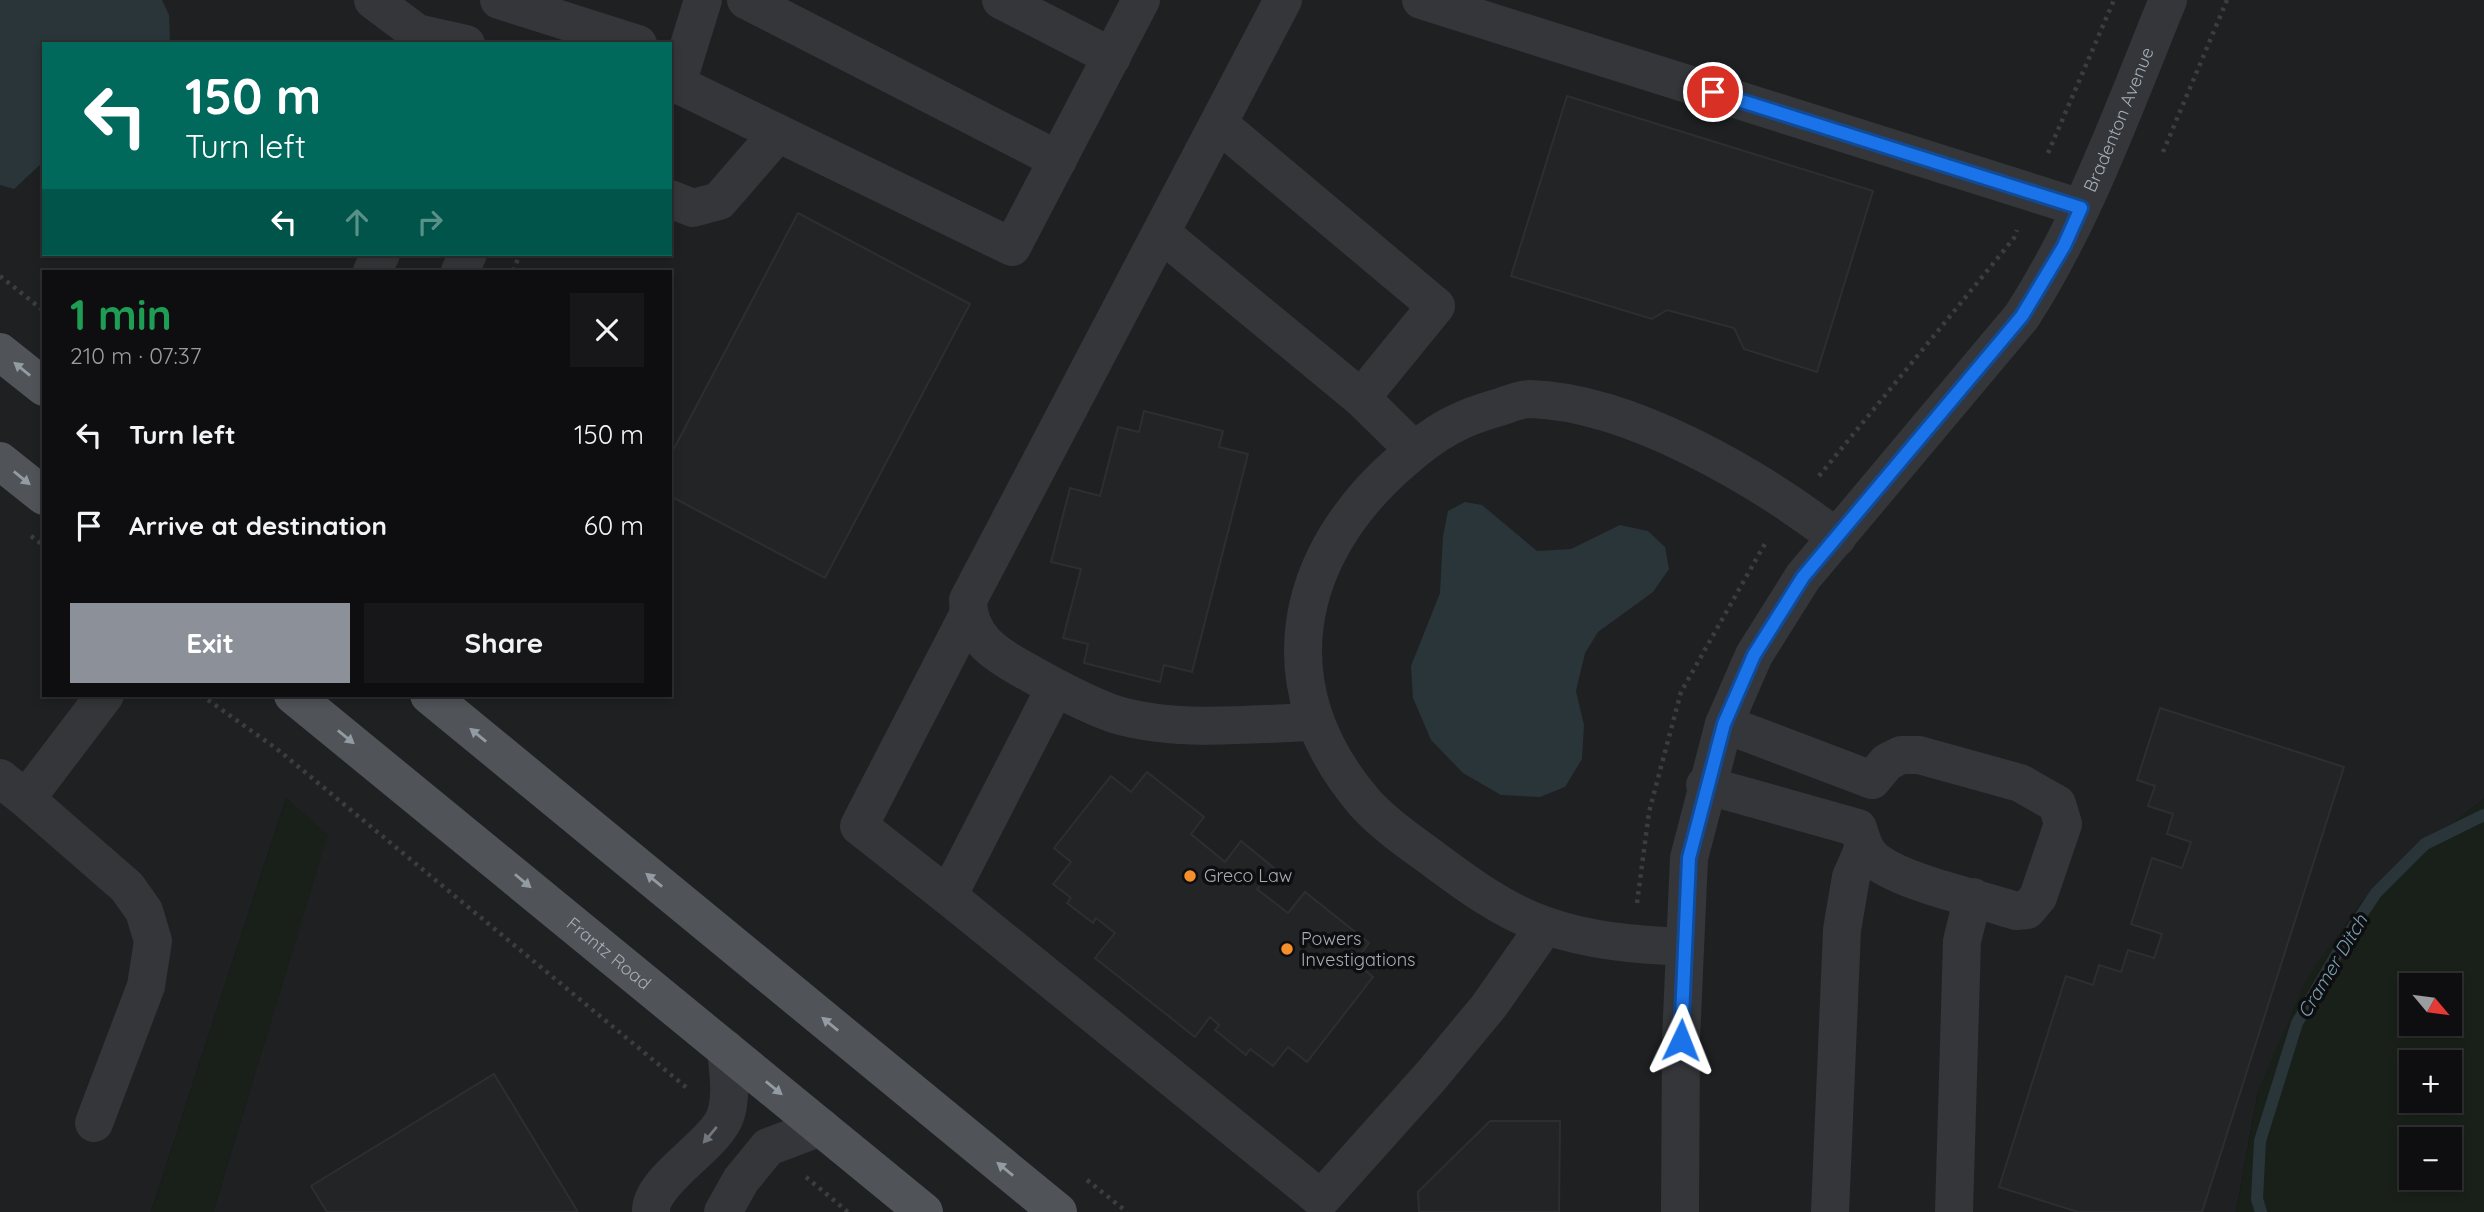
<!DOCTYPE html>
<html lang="en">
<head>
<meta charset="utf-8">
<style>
  body { margin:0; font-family:Quicksand,sans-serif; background:#171719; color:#f1f3f6; height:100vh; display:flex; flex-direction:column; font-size:26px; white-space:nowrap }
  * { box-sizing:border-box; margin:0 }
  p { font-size:23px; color:#9b9c9f }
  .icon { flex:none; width:38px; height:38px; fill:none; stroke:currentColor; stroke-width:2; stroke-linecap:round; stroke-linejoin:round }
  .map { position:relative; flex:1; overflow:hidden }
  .sheet { position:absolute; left:42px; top:270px; width:630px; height:427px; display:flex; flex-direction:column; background:#0e0e10; border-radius:0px; box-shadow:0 4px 10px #0003,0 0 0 2px #2e2e30 }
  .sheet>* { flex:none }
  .banner { position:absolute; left:42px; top:42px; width:630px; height:214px; border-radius:0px; box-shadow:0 4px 10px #0003,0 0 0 2px #2e2e30; background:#00695c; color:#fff; overflow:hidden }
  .needle { width:46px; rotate:119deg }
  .fabs { position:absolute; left:2399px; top:973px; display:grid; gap:14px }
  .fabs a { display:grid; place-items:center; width:63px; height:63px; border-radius:0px; background:#0e0e10; box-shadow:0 4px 10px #0003,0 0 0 2px #2e2e30; font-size:35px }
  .pin { position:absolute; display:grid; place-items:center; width:60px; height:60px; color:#fff; margin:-30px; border:4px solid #fff; border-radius:50%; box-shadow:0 2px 7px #0007 }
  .me { position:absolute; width:77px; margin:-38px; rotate:2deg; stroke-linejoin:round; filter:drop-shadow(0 0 5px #0008) }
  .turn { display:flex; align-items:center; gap:24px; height:147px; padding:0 28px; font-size:32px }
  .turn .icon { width:91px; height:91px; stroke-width:2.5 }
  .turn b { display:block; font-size:49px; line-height:60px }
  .lanes { display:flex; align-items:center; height:66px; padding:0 28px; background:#0003; justify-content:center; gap:35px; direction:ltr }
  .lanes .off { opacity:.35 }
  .round { display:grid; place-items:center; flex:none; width:74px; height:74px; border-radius:0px; background:#171719 }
  .head { display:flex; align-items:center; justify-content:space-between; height:119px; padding:0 28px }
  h1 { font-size:42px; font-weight:700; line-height:52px; color:#1e9e55 }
  .button { display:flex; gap:14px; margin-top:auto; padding:14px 28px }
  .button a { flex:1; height:80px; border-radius:0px; background:#8c9099; color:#fff; font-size:28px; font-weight:700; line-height:80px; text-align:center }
  .button a+a { background:#171719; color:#f1f3f6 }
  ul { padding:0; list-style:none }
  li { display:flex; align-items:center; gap:21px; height:91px; padding:0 28px }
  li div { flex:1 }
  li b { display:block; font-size:26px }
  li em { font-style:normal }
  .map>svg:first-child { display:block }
  .built { fill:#1f2022; fill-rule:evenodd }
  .green { fill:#192019; fill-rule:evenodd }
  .water { fill:#293539 }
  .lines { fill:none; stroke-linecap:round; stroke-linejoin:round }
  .stream { stroke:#293539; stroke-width:12 }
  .building { fill:#232426; stroke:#2d2e31; stroke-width:2 }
  .path { stroke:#3a3d41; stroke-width:4.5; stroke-dasharray:3.5 5; stroke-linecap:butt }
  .minor { stroke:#34363a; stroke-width:38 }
  .major { stroke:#505459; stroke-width:38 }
  .oneway { fill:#939ba3 }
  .oneway2 { fill:#72777e }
  .route-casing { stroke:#114b97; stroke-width:18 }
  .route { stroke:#1a73e8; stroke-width:12 }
  .poi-dot { fill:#f58f2b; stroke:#0e0e10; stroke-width:2.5 }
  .labels { text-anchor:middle; stroke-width:7; stroke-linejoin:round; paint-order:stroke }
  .street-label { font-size:18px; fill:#a4adb6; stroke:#0e0e10 }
  .poi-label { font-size:18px; fill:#a4adb6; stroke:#0e0e10; text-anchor:start }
  .water-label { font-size:19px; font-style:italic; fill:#7aa1b2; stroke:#0e0e10 }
</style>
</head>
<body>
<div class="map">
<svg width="2484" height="1212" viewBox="0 0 2484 1212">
  <rect width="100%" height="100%" fill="#131315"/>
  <path class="built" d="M0 0H2484V798L2361 902 2258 1091 2236 1212H213L327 836 286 798 151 1212H0ZM44 44H670V254H44ZM44 271H670V695H44Z"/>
  <g class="green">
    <path d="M286 798 328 835 213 1212H151Z"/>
    <path d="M2484 798V1212H2236L2258 1091 2307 978 2361 902ZM2412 985H2450V1024H2412ZM2412 1062H2450V1101H2412ZM2412 1139H2450V1178H2412Z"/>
  </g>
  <g class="water">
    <path d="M0 0H162L169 15 170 41 167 44H44V161L14 189 0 185Z"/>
    <path d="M1465 502 1482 505 1537 551 1571 549 1620 525 1648 531 1665 547 1669 569 1653 592 1598 632 1585 653 1576 691 1584 725 1582 759 1565 787 1540 797 1501 795 1463 773 1431 740 1413 698 1411 666 1440 593 1443 536 1448 511Z"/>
  </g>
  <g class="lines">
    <path class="stream" d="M2261 1212 2257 1199 2260 1141 2297 1023 2348 935 2376 893 2425 844 2484 815"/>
  </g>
  <g class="building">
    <path d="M1567 96 1873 191 1817 372 1744 349 1734 328 1667 310 1652 319 1511 276Z"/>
    <path d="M798 213 970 304 825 578 670 496V456Z"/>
    <path d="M1144 411 1223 431 1219 447 1248 454 1192 672 1164 665 1160 682 1084 663 1088 644 1063 638 1081 569 1051 562 1070 488 1100 496 1118 427 1139 432Z"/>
    <path d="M2160 708 2344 767 2202 1212H2078L1999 1187 2066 976 2093 985 2099 965 2121 972 2128 950 2154 958 2162 934 2131 924 2152 858 2182 868 2191 842 2167 834 2173 814 2148 806 2155 786 2137 780Z"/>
    <path d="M1147 772 1204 817 1191 834 1225 862 1241 841 1274 868 1257 889 1288 913 1305 892 1369 943 1355 962 1373 977 1307 1062 1288 1047 1273 1066 1250 1049 1246 1055 1215 1030 1219 1025 1210 1017 1195 1037 1095 958 1115 933 1096 918 1093 923 1067 903 1071 898 1053 884 1071 862 1054 848 1111 776 1131 792Z"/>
    <path d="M494 1074 578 1212H327L311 1186Z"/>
    <path d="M1490 1121H1560L1559 1212H1419L1418 1192Z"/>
  </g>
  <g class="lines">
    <g class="path">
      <path d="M2163 152 2227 0"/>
      <path d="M2048 153 2114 0"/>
      <path d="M513 271 520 254"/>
      <path d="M0 276 44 311"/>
      <path d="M1819 476 2014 238 2017 230"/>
      <path d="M31 536 44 546"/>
      <path d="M201 695 277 749 687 1088"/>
      <path d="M1637 903 1649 812 1681 692 1767 540"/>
      <path d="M806 1177 848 1212"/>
      <path d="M1087 1180 1127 1212"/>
    </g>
    <g class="minor">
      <path d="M373 0 417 33 466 44"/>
      <path d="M499 0 638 44"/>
      <path d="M746 0 1058 160"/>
      <path d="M1001 0 1112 57"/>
      <path d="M1283 0 968 600C968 637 995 654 1024 670 1052 686 1081 702 1111 713 1170 733 1251 724 1313 722"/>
      <path d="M1421 0 2081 208"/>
      <path d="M670 75 677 84 1012 247 1141 0"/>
      <path d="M670 86 677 84 703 0"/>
      <path d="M1219 124 1436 306 1361 398"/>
      <path d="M670 199 693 208 719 201 778 133"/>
      <path d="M1161 233 1361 398 1414 450"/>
      <path d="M372 271 381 254"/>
      <path d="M460 271 468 254"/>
      <path d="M1055 688 948 896 1321 1199 1431 1076 1489 1006 1545 926"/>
      <path d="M0 778 26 799"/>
      <path d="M1705 785 1858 828C1862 841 1865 853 1876 861 1904 883 1980 899 2016 911L2027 910 2038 897 2063 824 2057 804 2020 783 1919 755H1901L1887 762 1872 780 1724 724"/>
      <path d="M948 896 859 826 968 615"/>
      <path d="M1685 947C1638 945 1588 941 1544 925 1503 911 1467 884 1432 858 1410 842 1384 824 1365 803 1265 687 1292 555 1403 460 1435 432 1459 418 1500 407 1509 404 1520 399 1530 399 1631 402 1759 478 1837 538"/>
      <path d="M94 1123 146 986 153 941 144 911 127 887 26 799 105 695"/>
      <path d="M651 1212C649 1180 717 1145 726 1114 732 1093 728 1070 726 1049"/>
      <path d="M723 1212 741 1180 768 1147 821 1127"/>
      <path id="s1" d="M1680 1212 1681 1040 1689 858 1724 724 1754 655 1803 577 2022 316C2085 218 2124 107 2168 0"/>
      <path d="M1830 1212 1842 930 1851 877 1864 847"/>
      <path d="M1954 1212 1962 941 1973 897"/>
    </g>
    <g class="major">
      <path d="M0 352 44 387"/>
      <path d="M0 461 44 496"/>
      <path id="s2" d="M293 695 924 1212"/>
      <path d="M429 695 1058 1212"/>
    </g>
  </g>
  <defs><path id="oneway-solid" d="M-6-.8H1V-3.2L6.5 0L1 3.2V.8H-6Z" transform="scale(1.75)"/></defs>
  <g class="oneway">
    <use href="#oneway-solid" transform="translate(22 369) rotate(-141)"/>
    <use href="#oneway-solid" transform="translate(22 478) rotate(39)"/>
    <use href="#oneway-solid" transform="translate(478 735) rotate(-141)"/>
    <use href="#oneway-solid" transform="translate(346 737) rotate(39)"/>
    <use href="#oneway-solid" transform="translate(654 880) rotate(-141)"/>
    <use href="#oneway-solid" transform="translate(523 881) rotate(40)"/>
    <use href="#oneway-solid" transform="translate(830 1024) rotate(-141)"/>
    <use href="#oneway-solid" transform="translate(774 1088) rotate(39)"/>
    <use href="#oneway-solid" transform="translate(1005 1169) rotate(-141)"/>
  </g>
  <use class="oneway2" href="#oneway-solid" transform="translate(710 1135) rotate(130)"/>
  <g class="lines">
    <defs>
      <path id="route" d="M1681 1040 1689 858 1724 724 1754 655 1803 577 2022 316 2064 246 2081 208 1713 92"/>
    </defs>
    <use href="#route" class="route-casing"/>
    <use href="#route" class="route"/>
  </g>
  <g class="poi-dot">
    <circle cx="1190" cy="876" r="7"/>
    <circle cx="1287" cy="949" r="7"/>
  </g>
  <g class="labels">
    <g class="street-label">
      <text dy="6" stroke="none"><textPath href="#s1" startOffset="1220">Bradenton Avenue</textPath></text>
      <text dy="6" stroke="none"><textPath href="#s2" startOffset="408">Frantz Road</textPath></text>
    </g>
    <g class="poi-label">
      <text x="1204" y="882">Greco Law</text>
      <text x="1301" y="945">Powers<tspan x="1301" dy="21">Investigations</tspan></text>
    </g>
    <g class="water-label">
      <text transform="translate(2332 966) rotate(-59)" y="7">Cramer Ditch</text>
    </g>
  </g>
</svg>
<div class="fabs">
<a><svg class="needle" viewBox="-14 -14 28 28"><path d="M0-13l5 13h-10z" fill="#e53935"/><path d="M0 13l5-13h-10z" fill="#9b9c9f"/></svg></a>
<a>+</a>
<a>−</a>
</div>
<div class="pin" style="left:1713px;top:92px;background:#d93025"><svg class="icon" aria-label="arrive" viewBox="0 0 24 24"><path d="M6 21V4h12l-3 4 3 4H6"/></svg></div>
<svg class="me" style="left:1681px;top:1040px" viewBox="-20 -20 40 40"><path d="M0-17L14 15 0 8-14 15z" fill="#1a73e8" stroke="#fff" stroke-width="4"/></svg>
<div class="banner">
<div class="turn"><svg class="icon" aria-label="left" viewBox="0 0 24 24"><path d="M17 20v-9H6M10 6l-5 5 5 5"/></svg><div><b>150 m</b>Turn left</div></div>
<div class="lanes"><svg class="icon" aria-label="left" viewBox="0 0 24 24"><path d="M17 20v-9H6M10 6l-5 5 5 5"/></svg><svg class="icon off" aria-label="ahead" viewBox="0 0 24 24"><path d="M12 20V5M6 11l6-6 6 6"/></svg><svg class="icon off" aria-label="right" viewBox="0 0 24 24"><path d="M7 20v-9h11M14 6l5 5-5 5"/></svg></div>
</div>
<section class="sheet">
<div class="head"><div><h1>1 min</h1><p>210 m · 07:37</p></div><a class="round"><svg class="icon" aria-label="close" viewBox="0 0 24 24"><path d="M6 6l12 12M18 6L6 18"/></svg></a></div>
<ul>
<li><svg class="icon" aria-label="left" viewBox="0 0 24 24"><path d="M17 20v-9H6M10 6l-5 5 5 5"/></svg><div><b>Turn left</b></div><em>150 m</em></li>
<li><svg class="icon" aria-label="arrive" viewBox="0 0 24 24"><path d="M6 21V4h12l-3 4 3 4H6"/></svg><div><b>Arrive at destination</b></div><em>60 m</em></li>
</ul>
<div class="button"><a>Exit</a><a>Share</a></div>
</section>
</div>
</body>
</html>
